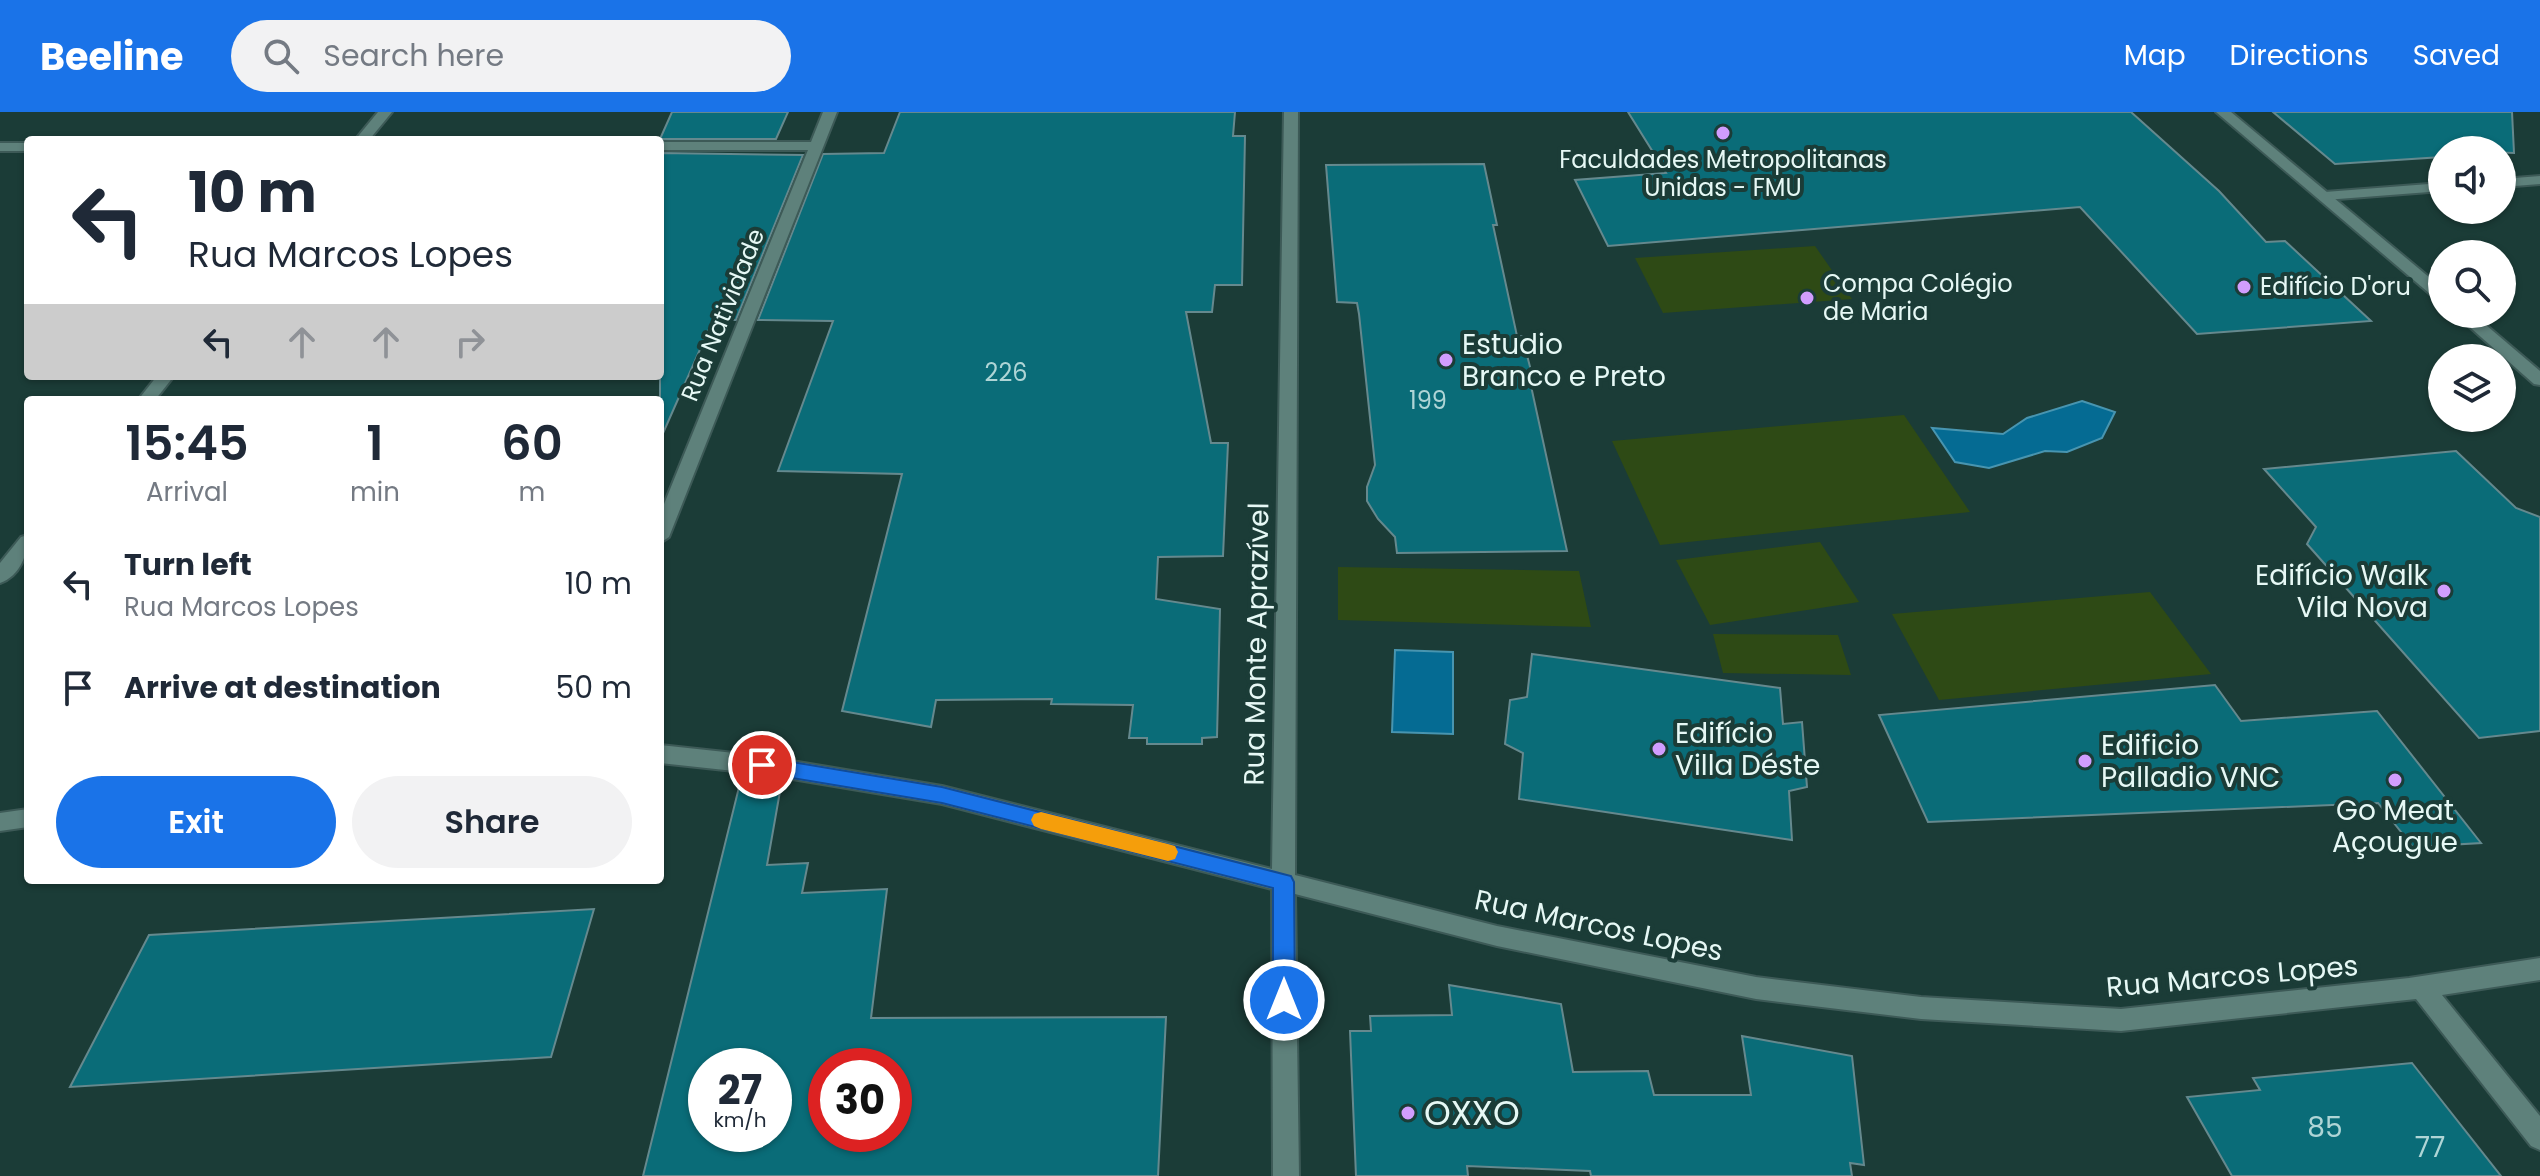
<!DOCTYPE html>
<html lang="en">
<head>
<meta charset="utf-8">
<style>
  body { margin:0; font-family:Poppins,sans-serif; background:#f2f2f3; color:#1f2937; height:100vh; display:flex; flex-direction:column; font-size:30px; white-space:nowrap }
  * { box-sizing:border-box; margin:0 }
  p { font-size:26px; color:#747a83 }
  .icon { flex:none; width:44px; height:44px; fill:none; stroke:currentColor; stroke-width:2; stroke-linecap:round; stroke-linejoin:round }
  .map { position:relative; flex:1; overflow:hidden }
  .panel { position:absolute; left:24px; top:284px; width:640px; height:488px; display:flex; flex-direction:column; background:#fff; border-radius:8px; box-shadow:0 2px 6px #0004 }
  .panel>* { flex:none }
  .hud { position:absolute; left:24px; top:24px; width:640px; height:244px; border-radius:8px; box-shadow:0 2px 6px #0004; background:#fff; color:#1f2937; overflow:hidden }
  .tools { position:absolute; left:2428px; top:24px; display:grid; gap:16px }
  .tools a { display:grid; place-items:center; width:88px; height:88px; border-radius:50%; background:#fff; box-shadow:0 2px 6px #0004; font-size:40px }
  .speed { position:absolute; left:688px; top:936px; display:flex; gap:16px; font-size:40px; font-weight:700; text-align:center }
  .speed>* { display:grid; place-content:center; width:104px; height:104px; border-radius:50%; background:#fff; box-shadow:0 2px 6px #0004; line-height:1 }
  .speed small { font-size:20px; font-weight:400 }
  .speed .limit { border:12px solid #d22; background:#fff; color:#111 }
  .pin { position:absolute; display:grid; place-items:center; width:68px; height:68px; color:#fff; margin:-34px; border:4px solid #fff; border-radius:50%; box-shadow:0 2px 8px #0007 }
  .me { position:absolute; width:88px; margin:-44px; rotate:0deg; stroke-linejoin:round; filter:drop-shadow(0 0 6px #0008) }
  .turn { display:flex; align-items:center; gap:28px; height:168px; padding:0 32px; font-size:36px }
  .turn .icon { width:104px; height:104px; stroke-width:2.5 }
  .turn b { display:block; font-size:56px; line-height:68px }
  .lanes { display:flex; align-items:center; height:76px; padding:0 32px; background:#0003; justify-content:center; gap:40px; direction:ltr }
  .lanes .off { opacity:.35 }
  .eta { display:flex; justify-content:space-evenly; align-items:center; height:136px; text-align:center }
  .eta b { font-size:48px; font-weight:600; line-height:56px }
  .primary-button { display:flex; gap:16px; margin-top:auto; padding:16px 32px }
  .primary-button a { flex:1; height:92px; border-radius:48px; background:#1a73e8; color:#fff; font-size:32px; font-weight:600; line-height:92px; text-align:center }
  .primary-button a+a { background:#f2f2f3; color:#1f2937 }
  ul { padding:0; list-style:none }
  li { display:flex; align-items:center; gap:24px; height:104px; padding:0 32px }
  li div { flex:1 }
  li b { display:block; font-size:30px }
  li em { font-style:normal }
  header { display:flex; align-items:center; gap:48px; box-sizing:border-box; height:112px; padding:0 40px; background:#1a73e8; color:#fff }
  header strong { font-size:38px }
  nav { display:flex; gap:44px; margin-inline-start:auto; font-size:28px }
  .search { width:560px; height:72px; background:#f2f2f3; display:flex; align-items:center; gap:20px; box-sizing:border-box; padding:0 28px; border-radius:44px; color:#747a83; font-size:30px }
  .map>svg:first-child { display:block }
  .green { fill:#2e4a15 }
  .water { fill:#056b93; stroke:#4895b0; stroke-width:2 }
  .building { fill:#0a6c78; stroke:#65898e; stroke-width:2; fill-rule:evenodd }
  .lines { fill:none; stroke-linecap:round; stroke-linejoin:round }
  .minor-casing { stroke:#3d5a57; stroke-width:4 }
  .tertiary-casing { stroke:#3d5a57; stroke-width:4 }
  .minor { fill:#5e817b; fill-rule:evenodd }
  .tertiary { fill:#5e817b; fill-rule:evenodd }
  .route { fill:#1a73e8; stroke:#114b97; stroke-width:2 }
  .slow { fill:#f59e0b }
  .poi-dot { fill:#d19dfe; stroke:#1b3c37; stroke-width:3 }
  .labels { text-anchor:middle; stroke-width:8; stroke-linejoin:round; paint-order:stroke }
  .far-poi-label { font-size:24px; fill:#e6f8f5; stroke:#1b3c37; text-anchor:start }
  .far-street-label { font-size:24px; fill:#e6f8f5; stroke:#1b3c37 }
  .number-label { font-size:24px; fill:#afd5d6 }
  .poi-label { font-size:28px; fill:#e6f8f5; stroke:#1b3c37; text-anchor:start }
  .street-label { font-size:28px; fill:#e6f8f5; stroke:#1b3c37 }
  .near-number-label { font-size:28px; fill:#afd5d6 }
  .near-poi-label { font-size:34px; fill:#e6f8f5; stroke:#1b3c37; text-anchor:start }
</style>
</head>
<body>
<header>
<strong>Beeline</strong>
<div class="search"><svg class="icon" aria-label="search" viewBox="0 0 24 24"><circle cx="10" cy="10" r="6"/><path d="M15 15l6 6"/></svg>Search here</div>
<nav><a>Map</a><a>Directions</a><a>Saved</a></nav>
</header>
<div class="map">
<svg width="2540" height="1064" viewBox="0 0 2540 1064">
  <rect width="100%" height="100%" fill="#1b3c37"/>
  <g class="green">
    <path d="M1815 134 1852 187 1663 201 1635 146Z"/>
    <path d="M1904 303 1970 400 1660 433 1612 329Z"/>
    <path d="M1820 430 1859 490 1710 513 1676 448Z"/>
    <path d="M1338 455 1579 459 1591 515 1338 508Z"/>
    <path d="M2150 480 2211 562 1939 588 1892 502Z"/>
    <path d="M1713 522 1838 523 1851 563 1723 561Z"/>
  </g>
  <g class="water">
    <path d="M2082 289 2115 300 2102 326 2067 340 2045 339 1989 356 1955 350 1932 316 2003 322 2027 306Z"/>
    <path d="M1395 538 1453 540V622L1392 620Z"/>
  </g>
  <g class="building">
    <path d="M672 0H788L776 27H660Z"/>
    <path d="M900 0H1235L1233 24H1245L1242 173H1215L1212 200H1186L1211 331H1228L1223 444 1158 445 1156 487 1220 497 1217 625 1202 626V632H1147V626H1129L1133 593 1051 592 1052 587 936 588 931 615 842 599 902 362 778 359 833 209 758 208 823 42 884 41Z"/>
    <path d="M1628 0H2131L2219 79 2266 130 2285 129 2371 209 2197 222 2080 95 1608 134 1575 68 1666 61Z"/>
    <path d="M2273 0H2512L2514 41 2442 38V45L2335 52Z"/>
    <path d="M660 41 803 43 736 208H713L660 328Z"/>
    <path d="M1484 52 1497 113H1493L1517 224H1522L1535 274H1531L1567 439 1397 441 1395 425 1378 407 1367 389V375L1375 353 1359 202 1357 191 1337 190 1326 53Z"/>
    <path d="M2456 339 2516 396 2540 405V619L2479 626 2307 432 2316 415 2264 357Z"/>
    <path d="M1532 542 1780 576 1783 612 1802 610 1807 675 1789 679 1792 728 1519 687 1523 641 1505 632 1510 588 1527 585Z"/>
    <path d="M2215 573 2241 609 2377 599 2481 731 2413 735 2378 691 1928 710 1879 603Z"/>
    <path d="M742 663 782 668 767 753 808 751 802 781 887 777 871 906 1166 905 1158 1064H643ZM706 954H774V1022H706ZM826 954H894V1022H826Z"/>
    <path d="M594 797 551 945 70 975 149 823Z"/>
    <path d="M1449 873 1561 892 1573 960 1648 959 1654 983H1751L1742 924 1852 944 1864 1053 1850 1051 1852 1064H1591L1590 1059 1467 1054 1468 1064H1356L1350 919H1371L1370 904 1452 903Z"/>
    <path d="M2412 951 2501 1064H2232L2187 985 2260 978 2253 966Z"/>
  </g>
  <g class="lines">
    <defs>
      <g id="minor">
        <path d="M378 0H392L369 28H355Z"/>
        <path d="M823 0H837L669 425 660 431V402L808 38H660V30H811Z"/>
        <path d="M1284 0H1298L1295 763 1497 814 1756 865 1921 885 2121 897 2409 866 2540 846V868L2442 883 2540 1004V1038L2531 1034 2416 887 2121 919 1921 907 1756 887 1497 834 1295 782 1299 1064H1273L1272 777 942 692 762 662 660 651V633L762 644 942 674 1272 757Z"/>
        <rect x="0" y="31" width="28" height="8"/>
        <path d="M2540 64V72L2502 75V67Z"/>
        <path d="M2442 71V79L2325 88 2318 84 2325 80Z"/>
        <path d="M157 264H174L155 288H138Z"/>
        <path d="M28 423C28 442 20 464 0 471V451L21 425Z"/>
        <path d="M28 697V715L0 719V701Z"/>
      </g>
      <g id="tertiary">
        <path d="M2216 0H2231L2442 176V189L2436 187Z"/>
        <path d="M2455 202H2473L2540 259V273L2534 272Z"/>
      </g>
    </defs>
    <use href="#minor" class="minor-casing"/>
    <use href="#tertiary" class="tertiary-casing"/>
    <use href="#minor" class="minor"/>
    <use href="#tertiary" class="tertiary"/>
  </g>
  <path class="route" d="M762 645 942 675 1291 764 1294 770 1295 888 1292 895 1284 898 1276 895 1273 888V776L942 691 762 661 755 658 752 653 755 647Z"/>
  <path class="slow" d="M1041 700 1168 732 1175 734 1178 740 1175 747 1168 749 1041 717 1034 714 1031 708 1034 702Z"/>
  <g class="poi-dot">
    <circle cx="1723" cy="21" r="8"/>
    <circle cx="2244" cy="175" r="8"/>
    <circle cx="1807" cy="186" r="8"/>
    <circle cx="1446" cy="248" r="8"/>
    <circle cx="2444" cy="479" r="8"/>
    <circle cx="1659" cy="637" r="8"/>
    <circle cx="2085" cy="649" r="8"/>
    <circle cx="2395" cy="668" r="8"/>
    <circle cx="1408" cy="1001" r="8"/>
  </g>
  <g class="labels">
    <g class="far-poi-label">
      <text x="1723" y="56" text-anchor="middle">Faculdades Metropolitanas<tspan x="1723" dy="28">Unidas - FMU</tspan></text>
      <text x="1823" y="180">Compa Colégio<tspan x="1823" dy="28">de Maria</tspan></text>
      <text x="2260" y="183">Edifício D'oru</text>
    </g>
    <g class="far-street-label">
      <text transform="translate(723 203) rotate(-68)" y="8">Rua Natividade</text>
    </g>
    <g class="number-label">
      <text x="1006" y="269">226</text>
      <text x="1428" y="297">199</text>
    </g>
    <g class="poi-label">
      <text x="1462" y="242">Estudio<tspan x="1462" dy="32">Branco e Preto</tspan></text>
      <text x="2428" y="473" text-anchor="end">Edifício Walk<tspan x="2428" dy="32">Vila Nova</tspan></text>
      <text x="1675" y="631">Edifício<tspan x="1675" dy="32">Villa Déste</tspan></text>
      <text x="2101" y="643">Edificio<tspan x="2101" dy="32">Palladio VNC</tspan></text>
      <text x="2395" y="708" text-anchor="middle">Go Meat<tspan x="2395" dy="32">Açougue</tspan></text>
    </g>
    <g class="street-label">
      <text transform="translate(1256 532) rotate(-89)" y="10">Rua Monte Aprazível</text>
      <text transform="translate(1599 813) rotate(12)" y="10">Rua Marcos Lopes</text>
      <text transform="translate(2232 864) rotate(-5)" y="10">Rua Marcos Lopes</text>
    </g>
    <g class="near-number-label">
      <text x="2325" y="1025">85</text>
      <text x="2430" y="1045">77</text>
    </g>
    <g class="near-poi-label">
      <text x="1424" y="1013">OXXO</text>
    </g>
  </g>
</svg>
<div class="tools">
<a><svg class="icon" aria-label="sound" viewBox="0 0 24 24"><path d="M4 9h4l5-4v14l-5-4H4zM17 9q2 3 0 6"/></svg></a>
<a><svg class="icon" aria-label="search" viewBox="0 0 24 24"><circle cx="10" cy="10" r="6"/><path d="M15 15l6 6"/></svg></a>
<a><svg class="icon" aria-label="layers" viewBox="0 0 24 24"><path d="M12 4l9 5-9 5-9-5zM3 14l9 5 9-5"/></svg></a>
</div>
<div class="speed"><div>27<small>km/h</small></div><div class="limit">30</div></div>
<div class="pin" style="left:762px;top:653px;background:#d93025"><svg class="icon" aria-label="arrive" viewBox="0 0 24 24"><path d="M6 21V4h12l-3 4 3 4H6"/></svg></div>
<svg class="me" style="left:1284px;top:888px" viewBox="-20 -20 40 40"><circle r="17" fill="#1a73e8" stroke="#fff" stroke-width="3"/><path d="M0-11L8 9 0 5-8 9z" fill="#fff"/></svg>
<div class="hud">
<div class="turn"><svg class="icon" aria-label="left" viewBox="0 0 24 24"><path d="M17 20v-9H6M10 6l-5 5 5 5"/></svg><div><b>10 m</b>Rua Marcos Lopes</div></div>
<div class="lanes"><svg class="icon" aria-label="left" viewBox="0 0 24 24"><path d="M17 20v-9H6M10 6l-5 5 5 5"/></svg><svg class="icon off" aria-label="ahead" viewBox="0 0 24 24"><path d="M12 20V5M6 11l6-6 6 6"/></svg><svg class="icon off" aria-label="ahead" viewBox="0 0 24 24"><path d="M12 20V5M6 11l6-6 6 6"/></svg><svg class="icon off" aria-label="right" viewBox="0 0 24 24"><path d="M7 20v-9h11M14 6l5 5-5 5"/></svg></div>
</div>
<section class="panel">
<div class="eta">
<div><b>15:45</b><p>Arrival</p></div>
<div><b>1</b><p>min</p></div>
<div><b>60</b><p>m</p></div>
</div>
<ul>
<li><svg class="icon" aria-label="left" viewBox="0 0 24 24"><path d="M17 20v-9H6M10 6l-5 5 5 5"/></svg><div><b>Turn left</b><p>Rua Marcos Lopes</p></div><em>10 m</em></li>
<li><svg class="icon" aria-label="arrive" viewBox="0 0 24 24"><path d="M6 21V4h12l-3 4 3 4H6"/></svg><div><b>Arrive at destination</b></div><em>50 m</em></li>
</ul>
<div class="primary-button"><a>Exit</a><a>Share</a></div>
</section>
</div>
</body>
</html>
